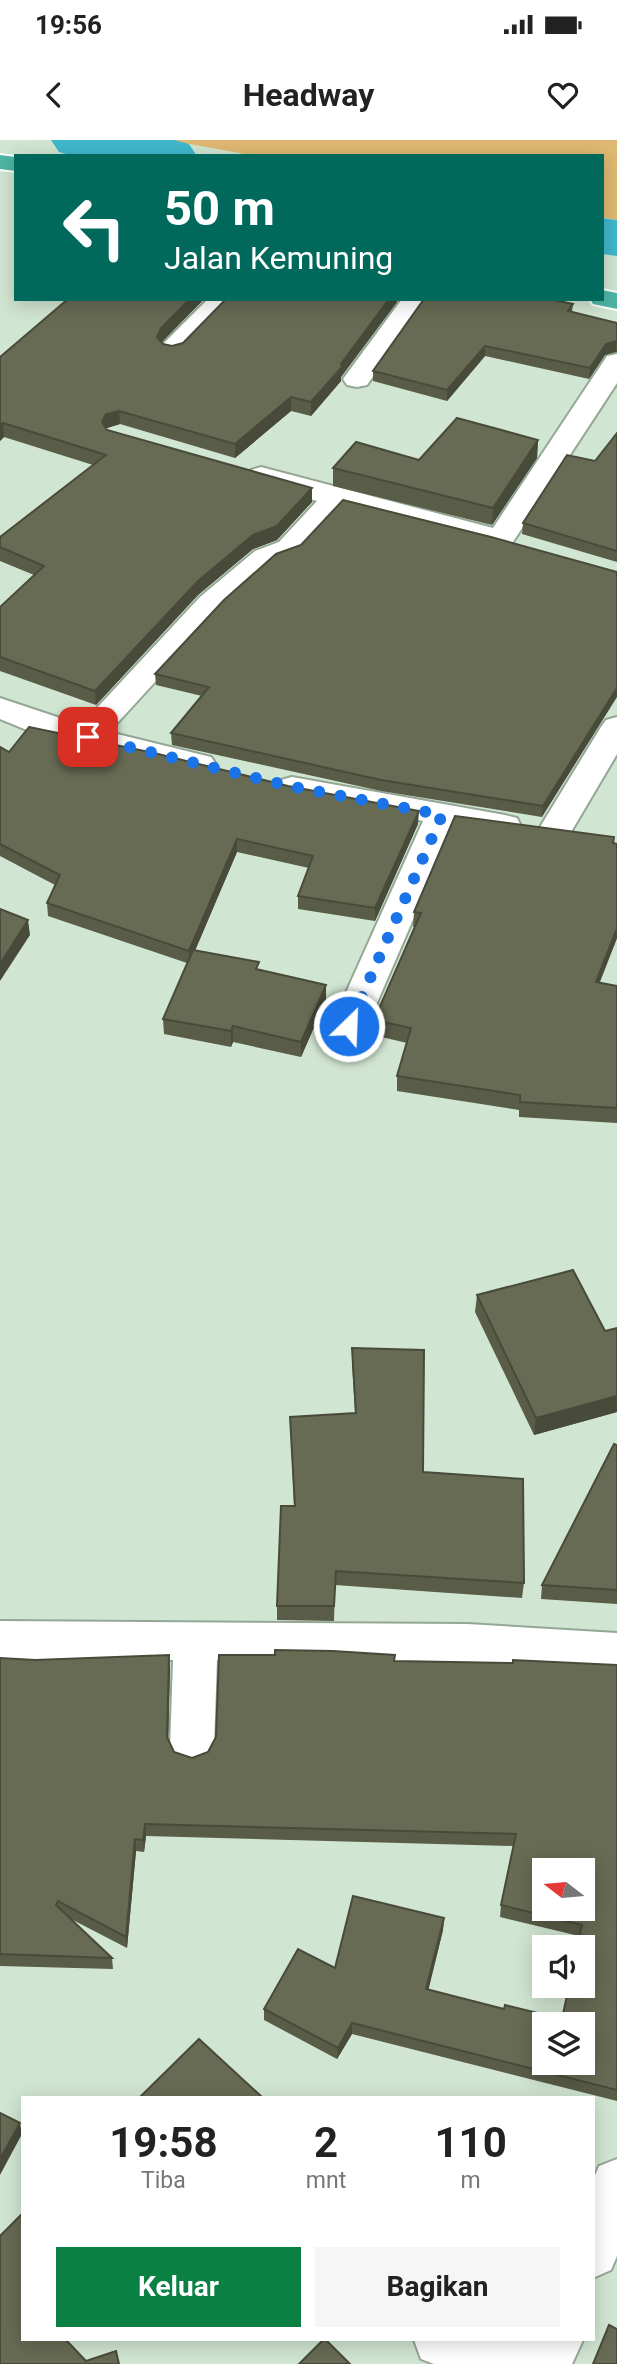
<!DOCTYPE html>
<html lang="id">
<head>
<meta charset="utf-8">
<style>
  body { margin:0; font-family:Roboto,sans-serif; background:#f6f6f6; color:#222; height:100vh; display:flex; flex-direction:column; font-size:26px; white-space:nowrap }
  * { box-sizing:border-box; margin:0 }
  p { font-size:23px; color:#767676 }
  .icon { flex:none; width:38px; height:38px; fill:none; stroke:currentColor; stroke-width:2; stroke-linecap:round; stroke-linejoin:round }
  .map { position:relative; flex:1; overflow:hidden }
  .sheet { position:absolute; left:21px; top:1956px; width:574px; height:245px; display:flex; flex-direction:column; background:#fff; border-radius:0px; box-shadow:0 4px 18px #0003 }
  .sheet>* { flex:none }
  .guide { position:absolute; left:14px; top:14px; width:590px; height:147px; border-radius:0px; box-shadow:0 4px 18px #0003; background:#00695c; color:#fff; overflow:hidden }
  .needle { width:46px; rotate:286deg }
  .tools { position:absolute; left:532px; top:1718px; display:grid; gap:14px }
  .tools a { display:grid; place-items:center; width:63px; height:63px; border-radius:0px; background:#fff; box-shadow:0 4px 18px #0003; font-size:35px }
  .pin { position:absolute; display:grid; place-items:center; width:60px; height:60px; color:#fff; margin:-30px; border-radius:14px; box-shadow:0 4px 10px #0006 }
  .me { position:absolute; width:77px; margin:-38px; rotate:24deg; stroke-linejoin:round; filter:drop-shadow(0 0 5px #0008) }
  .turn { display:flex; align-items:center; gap:24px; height:147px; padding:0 35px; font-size:32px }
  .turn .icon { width:91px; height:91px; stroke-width:2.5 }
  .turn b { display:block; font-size:49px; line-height:60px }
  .eta { display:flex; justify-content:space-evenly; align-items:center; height:119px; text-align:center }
  .eta b { font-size:42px; font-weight:700; line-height:49px }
  .button { display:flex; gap:14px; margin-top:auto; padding:14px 35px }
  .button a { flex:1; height:80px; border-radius:0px; background:#0b8043; color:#fff; font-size:28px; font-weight:700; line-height:80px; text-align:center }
  .button a+a { background:#f6f6f6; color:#222 }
  .status { display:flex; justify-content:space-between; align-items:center; height:49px; padding:0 35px; background:#fff; direction:ltr }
  .status svg { height:19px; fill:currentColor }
  header { display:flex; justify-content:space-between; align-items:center; height:91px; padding:0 35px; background:#fff; font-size:32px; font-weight:700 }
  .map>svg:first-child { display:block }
  .green { fill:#dfb972 }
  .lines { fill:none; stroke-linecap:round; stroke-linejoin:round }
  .river { fill:#41b7cd; fill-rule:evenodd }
  .street-casing { stroke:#93a794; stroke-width:4 }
  .highway-casing { stroke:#fff; stroke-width:4 }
  .street { fill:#fff; fill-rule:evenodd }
  .highway { fill:#4eb6a3; fill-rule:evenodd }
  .wall { fill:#595c47 }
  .shaded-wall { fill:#484b3a }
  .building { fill:#676b53; stroke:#484b3a; stroke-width:2; fill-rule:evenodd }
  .route { stroke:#1a73e8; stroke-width:12; stroke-dasharray:0 21.6 }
</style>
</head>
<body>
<div class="status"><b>19:56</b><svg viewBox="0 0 49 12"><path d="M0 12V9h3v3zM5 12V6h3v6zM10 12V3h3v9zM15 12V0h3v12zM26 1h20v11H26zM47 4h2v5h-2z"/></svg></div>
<header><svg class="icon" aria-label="back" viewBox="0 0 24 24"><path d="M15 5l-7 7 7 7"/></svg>Headway<svg class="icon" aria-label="heart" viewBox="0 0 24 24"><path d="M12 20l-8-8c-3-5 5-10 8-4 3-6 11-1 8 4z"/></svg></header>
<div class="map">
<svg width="617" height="2224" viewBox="0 0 617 2224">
  <rect width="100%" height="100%" fill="#d1e6d2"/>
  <path class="green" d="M167 0H617V80L602 77V16H256Z"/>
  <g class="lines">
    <g class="river">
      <path d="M51 0H174L189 4 197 16H73L59 12Z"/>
      <path d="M602 78 617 80V116L602 114Z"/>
    </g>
    <defs>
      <g id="street">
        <path d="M208 159H236L182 215 173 217 164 215 160 209 164 203Z"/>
        <path d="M402 159H428L367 245 357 247 347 245 343 239Z"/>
        <path d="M617 214V243L511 405 501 408 342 368 299 414 275 423 222 469 109 592 211 617 216 624 211 631 200 634 34 593 0 579V558L81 585 200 457 255 411 279 402 317 361 251 342 247 336 251 330 261 327 493 388 607 216Z"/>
        <path d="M617 577V614L571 692 566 700 554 703 542 700 537 692 601 587 606 580Z"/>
        <path d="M292 637 505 675 517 678 521 686 517 694 505 697 453 687 367 886 362 895 349 898 336 895 331 886 423 681 281 654 276 647 281 640Z"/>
        <path d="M0 1481 468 1484 617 1493V1531L468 1522 217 1520 214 1608 208 1622 192 1628 176 1622 170 1608 173 1520 0 1519Z"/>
        <path d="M617 2019V2116L611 2130 593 2138V2040L599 2026Z"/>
        <path d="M414 2200H583L572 2224H434L421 2219Z"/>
      </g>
      <g id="highway">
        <path d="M0 15 16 17V31L0 29Z"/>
        <path d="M602 150 617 153V169L593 164 590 159H602Z"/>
      </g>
    </defs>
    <use href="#street" class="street-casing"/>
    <use href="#highway" class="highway-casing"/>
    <use href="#street" class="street"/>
    <use href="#highway" class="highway"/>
  </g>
  <g class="wall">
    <path d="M204 159 162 202 163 204 172 206 183 203 226 159H397V162L341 237V241L311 276 291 271 235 318 120 284 107 288V290L312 362 277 400 253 409 198 455 96 565 0 531V467L34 435 0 421V397L93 325 4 297 0 301V217Z"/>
    <path d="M573 164 572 172 617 183V212L605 215 589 239 485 216 447 261 373 241V231Z"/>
    <path d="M617 293V422L522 394 523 383 595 321Z"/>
    <path d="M538 300 537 318 492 385 333 346V328L419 320Z"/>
    <path d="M617 432 542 677 381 651 172 605 171 593 202 556 156 545 155 534Z"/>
    <path d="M0 607 9 612 418 684 375 781 298 769V756L309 728 237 712 195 811 259 830 326 845V860L301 917 233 902 231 907 164 894 163 879 187 823 48 776 47 763 55 745 0 716Z"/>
    <path d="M614 697 617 798 600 842 617 846V983L519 977V970L397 951V936L407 903 373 895 374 880 415 787H413L414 772Z"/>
    <path d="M477 1155 605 1191 617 1188V1272L534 1295 475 1172Z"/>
    <path d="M352 1208 423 1332 524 1443 522 1458 335 1445 334 1481 277 1480V1466L294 1366 290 1277 355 1273 352 1223Z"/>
    <path d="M617 1305V1464L541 1459 542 1445Z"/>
    <path d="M0 1518 170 1527 168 1599 174 1612 192 1618 208 1612 394 1521 617 1525V1961L352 1894 337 1919 264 1880V1869L335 1828 444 1778 443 1790 428 1849 504 1869 562 1879 579 1796 500 1777 501 1765 514 1706 146 1696 144 1712 136 1711 127 1808 69 1778 112 1818 113 1829 0 1826Z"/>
  </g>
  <g class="shaded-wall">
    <path d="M190 159H204L162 202 158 210 157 197 161 188Z"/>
    <path d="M389 159H397V162L341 237V241L311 276V262Z"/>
    <path d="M617 201 616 211 605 215 589 239 590 228 606 204Z"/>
    <path d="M485 206V216L447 261V250Z"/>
    <path d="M291 257V271L235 318V304Z"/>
    <path d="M119 271 120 284 107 288 103 296 102 282 106 274Z"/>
    <path d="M3 283 4 297 0 301V286Z"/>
    <path d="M538 300 537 318 492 385 493 368Z"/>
    <path d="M312 348V362L277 400 253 409 198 455 96 565 95 551 198 441 253 395Z"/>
    <path d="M617 548V557L542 677 543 666Z"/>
    <path d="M419 671 418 684 375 781V768Z"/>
    <path d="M237 699V712L189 824V811Z"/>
    <path d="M28 780 30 795 0 841V824Z"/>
    <path d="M617 788V798L594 856 596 842Z"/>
    <path d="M326 845V860L301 917V902Z"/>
    <path d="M233 886V902L231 907V891Z"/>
    <path d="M617 1256V1272L534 1295 536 1278Z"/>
    <path d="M169 1515 170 1527 168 1609 167 1597Z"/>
    <path d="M145 1684 146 1696 144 1712 143 1700Z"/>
    <path d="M135 1699 136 1711 127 1808 126 1797Z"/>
    <path d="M444 1778 443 1790 426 1860V1849Z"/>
    <path d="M352 1883V1894L337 1919 338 1908Z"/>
    <path d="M20 1983 22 1994 0 2035V2019Z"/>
  </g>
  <g class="building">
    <path d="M68 159H190L161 188 157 197 163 204 172 206 183 203 226 159H389L341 224 342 227 311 262 291 257 235 304 119 271 106 274 102 282 107 290 312 348 277 386 253 395 198 441 95 551 0 517V467L44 426 0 407V397L106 315 3 283 0 286V217Z"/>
    <path d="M424 159H549L573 164 568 171 617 183V201L606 204 590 228 485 206 447 250 373 231Z"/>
    <path d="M457 278 538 300 493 368 333 328 356 302 419 320Z"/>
    <path d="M617 293V411L523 383 567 315 595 321Z"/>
    <path d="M343 360 491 397 617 432V548L543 666 381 640 171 593 209 547 155 534 224 460 276 414 301 405Z"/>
    <path d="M29 587 154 613 288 646 419 671 375 768 298 756 313 716 237 699 189 811 47 763 60 735 0 704V607L9 612Z"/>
    <path d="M455 676 614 697 613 703 617 704V788L596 842 617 846V968L520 962V955L397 936 411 888 374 880 421 773 414 772Z"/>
    <path d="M0 769 28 780 0 824Z"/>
    <path d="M193 810 259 822 256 829 326 845 301 902 233 886 231 891 163 879Z"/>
    <path d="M573 1130 605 1191 617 1188V1256L536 1278 477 1155Z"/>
    <path d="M352 1208 424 1210 423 1332 523 1339 524 1443 336 1431 334 1466H277L281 1366H295L290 1277 356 1273Z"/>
    <path d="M614 1304 617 1305V1450L542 1445Z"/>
    <path d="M275 1510 333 1511 395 1515 394 1521 513 1523V1520L617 1525V1950L352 1883 338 1908 264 1869 298 1809 335 1828 353 1756 444 1778 426 1849 504 1869 505 1865 562 1879 569 1846H583V1808H577L582 1785 501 1765 516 1694 145 1684 143 1700 135 1699 126 1797 58 1761 56 1765 112 1818 0 1814V1518L35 1520 169 1515 167 1597 174 1612 192 1618 208 1612 216 1597 219 1515H275ZM544 1731H583V1769H544ZM544 1885H583V1923H544Z"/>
    <path d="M199 1899 263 1958H139Z"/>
    <path d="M0 1973 20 1983 0 2019Z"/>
    <path d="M23 2073V2200H66L86 2221 116 2211 119 2224H0V2096Z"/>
    <path d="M609 2185 617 2189V2224H593Z"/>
    <path d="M323 2200H326L350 2224H299Z"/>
  </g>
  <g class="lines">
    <path class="route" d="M88 597 289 646 442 675 349 886"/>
  </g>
</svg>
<div class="tools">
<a><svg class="needle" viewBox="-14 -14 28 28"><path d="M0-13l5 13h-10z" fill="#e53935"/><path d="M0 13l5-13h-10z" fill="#767676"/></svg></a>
<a><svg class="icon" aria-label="sound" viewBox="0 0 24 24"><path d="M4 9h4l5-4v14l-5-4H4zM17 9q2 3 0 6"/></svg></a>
<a><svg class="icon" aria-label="layers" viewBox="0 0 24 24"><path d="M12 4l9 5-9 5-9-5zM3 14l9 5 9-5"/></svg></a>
</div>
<div class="pin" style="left:88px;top:597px;background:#d93025"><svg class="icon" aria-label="arrive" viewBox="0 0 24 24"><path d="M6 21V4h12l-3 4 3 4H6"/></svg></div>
<svg class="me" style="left:349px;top:886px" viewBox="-20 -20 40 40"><circle r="17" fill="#1a73e8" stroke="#fff" stroke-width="3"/><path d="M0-11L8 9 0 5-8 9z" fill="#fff"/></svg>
<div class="guide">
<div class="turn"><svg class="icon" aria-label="left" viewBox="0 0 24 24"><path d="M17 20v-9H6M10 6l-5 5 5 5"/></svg><div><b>50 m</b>Jalan Kemuning</div></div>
</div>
<section class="sheet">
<div class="eta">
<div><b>19:58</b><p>Tiba</p></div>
<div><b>2</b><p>mnt</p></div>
<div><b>110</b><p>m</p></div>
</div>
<div class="button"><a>Keluar</a><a>Bagikan</a></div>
</section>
</div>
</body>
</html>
